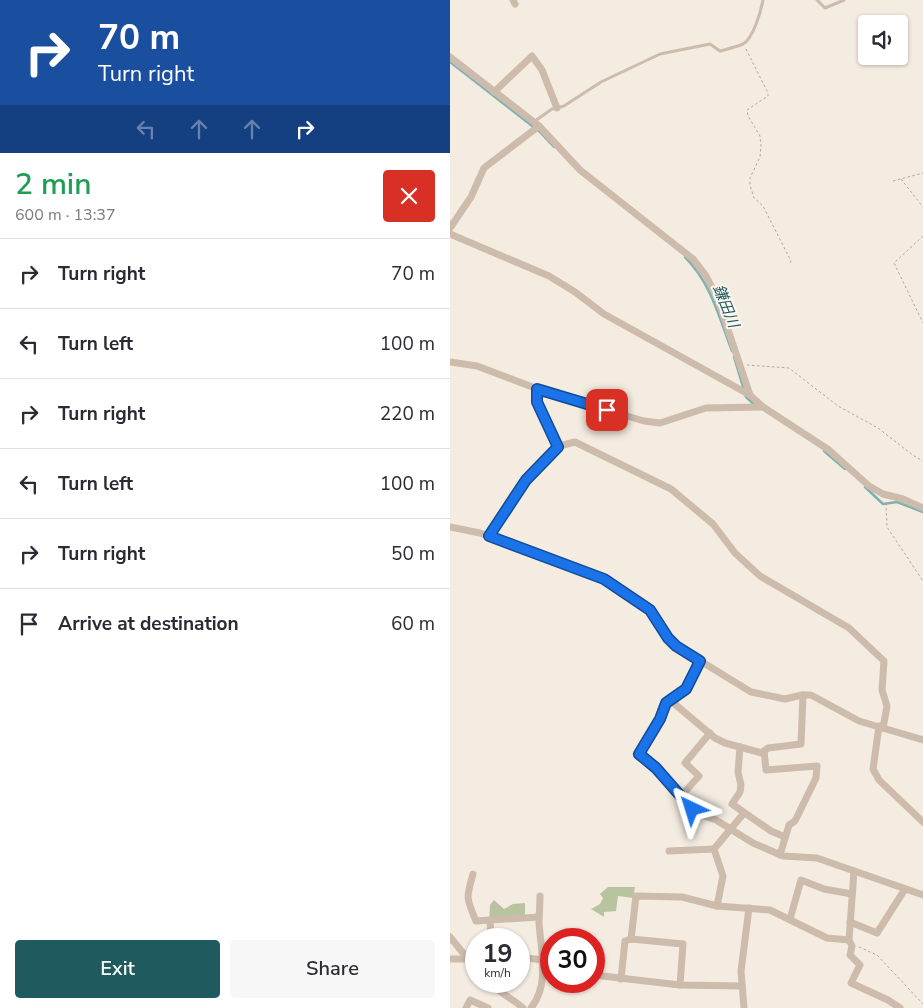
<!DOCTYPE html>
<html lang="en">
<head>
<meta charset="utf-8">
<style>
  body { margin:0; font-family:"Nunito Sans","Noto Sans JP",sans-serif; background:#f7f7f7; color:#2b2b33; height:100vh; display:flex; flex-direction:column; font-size:19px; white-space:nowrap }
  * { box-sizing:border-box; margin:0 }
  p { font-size:16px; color:#7c7c81 }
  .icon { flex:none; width:28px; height:28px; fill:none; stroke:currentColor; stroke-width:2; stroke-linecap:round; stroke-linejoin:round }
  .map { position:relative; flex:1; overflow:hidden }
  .sheet { display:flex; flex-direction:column; background:#fff; width:450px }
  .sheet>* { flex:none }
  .hud { background:#1a4fa0; color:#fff; overflow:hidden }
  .controls { position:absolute; left:408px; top:15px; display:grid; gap:10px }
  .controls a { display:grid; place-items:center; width:50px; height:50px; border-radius:5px; background:#fff; box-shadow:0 1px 4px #0004; font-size:25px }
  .speed { position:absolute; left:15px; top:928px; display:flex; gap:10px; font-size:25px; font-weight:700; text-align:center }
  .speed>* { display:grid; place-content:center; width:65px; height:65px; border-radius:50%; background:#fff; box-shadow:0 1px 4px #0004; line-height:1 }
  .speed small { font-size:12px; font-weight:400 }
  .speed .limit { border:8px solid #d22; background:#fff; color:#111 }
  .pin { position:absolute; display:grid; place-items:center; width:42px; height:42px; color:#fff; margin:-21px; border-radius:10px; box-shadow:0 2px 8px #0006 }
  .me { position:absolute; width:55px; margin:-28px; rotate:319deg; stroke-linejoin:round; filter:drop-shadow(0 0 4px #0008) }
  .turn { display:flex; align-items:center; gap:18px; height:105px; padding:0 15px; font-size:22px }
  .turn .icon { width:65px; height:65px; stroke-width:2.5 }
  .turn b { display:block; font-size:35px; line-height:42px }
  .lanes { display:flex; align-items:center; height:48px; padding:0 15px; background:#0003; justify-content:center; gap:25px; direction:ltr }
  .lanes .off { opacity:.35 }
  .round { display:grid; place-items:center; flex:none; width:52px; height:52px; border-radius:5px; background:#f7f7f7 }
  .headline { display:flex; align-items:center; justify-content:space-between; height:85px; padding:0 15px }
  h1 { font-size:30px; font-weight:600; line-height:38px; color:#1e9e55 }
  .cta { display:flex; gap:10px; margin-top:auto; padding:10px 15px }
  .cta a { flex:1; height:58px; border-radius:5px; background:#1f5a5e; color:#fff; font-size:20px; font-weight:600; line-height:58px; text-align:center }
  .cta a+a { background:#f7f7f7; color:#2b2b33 }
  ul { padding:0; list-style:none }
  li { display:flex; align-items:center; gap:15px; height:70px; padding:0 15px; border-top:1px solid #e1e1e2 }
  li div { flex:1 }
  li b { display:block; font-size:19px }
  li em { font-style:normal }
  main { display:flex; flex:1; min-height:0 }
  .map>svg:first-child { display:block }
  .green { fill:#b8c4a0 }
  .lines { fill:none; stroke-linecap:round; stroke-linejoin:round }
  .stream { stroke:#7fb0b2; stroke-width:2.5 }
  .path { stroke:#b9a596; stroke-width:1; stroke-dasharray:2.5 2.5; stroke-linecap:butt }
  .lane { stroke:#cdbbac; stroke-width:3 }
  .street { stroke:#cdbbac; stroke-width:7 }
  .route-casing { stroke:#114b97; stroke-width:12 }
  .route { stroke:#1a73e8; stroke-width:9 }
  .labels { text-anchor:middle; stroke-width:4; stroke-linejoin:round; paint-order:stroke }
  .water-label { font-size:15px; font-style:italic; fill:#1f5a5e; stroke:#fbf5ee }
</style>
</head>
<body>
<main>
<section class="sheet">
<div class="hud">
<div class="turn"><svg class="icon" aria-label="right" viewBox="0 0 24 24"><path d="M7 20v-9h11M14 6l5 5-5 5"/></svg><div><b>70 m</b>Turn right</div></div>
<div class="lanes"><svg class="icon off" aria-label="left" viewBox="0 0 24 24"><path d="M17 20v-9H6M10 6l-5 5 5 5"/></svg><svg class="icon off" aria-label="ahead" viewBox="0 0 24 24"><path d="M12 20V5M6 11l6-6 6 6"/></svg><svg class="icon off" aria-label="ahead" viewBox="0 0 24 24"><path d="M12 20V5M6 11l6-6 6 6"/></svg><svg class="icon" aria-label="right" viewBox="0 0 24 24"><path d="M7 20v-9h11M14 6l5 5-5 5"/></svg></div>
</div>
<div class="headline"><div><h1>2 min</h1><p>600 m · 13:37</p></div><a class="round" style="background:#d93025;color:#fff"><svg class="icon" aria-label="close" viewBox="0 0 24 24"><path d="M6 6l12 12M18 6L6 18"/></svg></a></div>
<ul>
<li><svg class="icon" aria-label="right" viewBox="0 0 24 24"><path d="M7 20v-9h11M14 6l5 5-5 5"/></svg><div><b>Turn right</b></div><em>70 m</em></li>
<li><svg class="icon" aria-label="left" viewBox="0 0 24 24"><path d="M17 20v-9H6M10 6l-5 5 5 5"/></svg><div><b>Turn left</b></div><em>100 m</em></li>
<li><svg class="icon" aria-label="right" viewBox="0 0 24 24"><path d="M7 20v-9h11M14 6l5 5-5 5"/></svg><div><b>Turn right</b></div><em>220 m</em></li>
<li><svg class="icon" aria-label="left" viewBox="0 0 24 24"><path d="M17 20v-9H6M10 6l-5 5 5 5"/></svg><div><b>Turn left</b></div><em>100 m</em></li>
<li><svg class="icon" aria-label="right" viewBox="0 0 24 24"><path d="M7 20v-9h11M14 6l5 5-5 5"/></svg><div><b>Turn right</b></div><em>50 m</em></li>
<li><svg class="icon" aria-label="arrive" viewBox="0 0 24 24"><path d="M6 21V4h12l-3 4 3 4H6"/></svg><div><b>Arrive at destination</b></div><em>60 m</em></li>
</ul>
<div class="cta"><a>Exit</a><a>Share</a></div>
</section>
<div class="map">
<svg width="473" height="1008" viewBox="0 0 473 1008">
  <rect width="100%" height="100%" fill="#f4ebe1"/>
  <g class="green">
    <path d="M158 887H185L183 898 168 896 166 911 154 912V917L141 909 150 904 153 898 150 894Z"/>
    <path d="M44 900 54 909 63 904 75 903V916L39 921 40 905Z"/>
  </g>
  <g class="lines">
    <g class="stream">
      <path d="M0 62 90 132 104 147"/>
      <path d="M235 257C261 283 269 317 282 351"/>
      <path d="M284 357 294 390"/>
      <path d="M295 395 297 398 305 405"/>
      <path d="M374 451 395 469"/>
      <path d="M415 487 433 504 447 502 473 512"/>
    </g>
    <g class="path">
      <path d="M296 49 318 93V96L297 110 298 116 310 136 311 146 310 157 300 178V185L304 198 313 206 341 261 339 265"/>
      <path d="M451 179 473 207"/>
      <path d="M443 181 473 173"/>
      <path d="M473 236 444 263 473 323"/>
      <path d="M297 365 339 368 388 406 428 428 464 456 473 461"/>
      <path d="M436 503 437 527 473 581"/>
      <path d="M409 947 427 955 473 1004"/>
    </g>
    <g class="lane">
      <path d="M367 0 375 8 394 0"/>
      <path d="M85 121 102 109 114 106 151 82 210 54 260 44 270 51C277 49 286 47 293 44 303 39 311 11 313 0"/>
    </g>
    <g class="street">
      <path d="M63 0 65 4"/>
      <path d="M0 57 89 126 130 170 243 259 256 276 267 297 300 395 313 407 379 450 419 486 433 494 453 499 473 508"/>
      <path d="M44 92 82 56 92 70 107 108"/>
      <path d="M0 228 21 197 34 168 89 126"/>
      <path d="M0 234 99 276 125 292 154 314 300 395"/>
      <path d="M0 362 27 366 101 394 194 421 210 423 256 408 313 407"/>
      <path d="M87 389V402L108 447"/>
      <path d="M0 527 30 533 154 579 200 610 218 638 226 646 301 692 335 699 352 695H361L409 721 473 740"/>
      <path d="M39 536 76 481 109 446 125 442 221 489 263 524 285 553 310 576 399 628 434 661 432 690 437 706 433 728"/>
      <path d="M250 661 236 689 216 703 211 719 189 755 206 768 241 809 251 815 266 820 303 843 333 856 367 858 473 895"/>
      <path d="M220 700 265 738 275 743 312 753 318 748 351 744 353 695"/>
      <path d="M429 726 423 769 429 780 473 822"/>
      <path d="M290 747 288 772 291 785 290 792 282 804 321 831 335 837"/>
      <path d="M314 751 316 770 367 766 366 778 345 821 339 825 330 855"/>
      <path d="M230 797 249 776 235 763 260 733"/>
      <path d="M219 851 264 849"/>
      <path d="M23 874C16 898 16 898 26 921L40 920"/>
      <path d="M267 906 273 876 264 849 294 813"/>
      <path d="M340 919 351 880 374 889 402 894"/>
      <path d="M400 922 427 933 455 889"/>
      <path d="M0 937 26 969"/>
      <path d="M41 939 40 920 89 917"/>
      <path d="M181 939 186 896 232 897 267 906 320 910 377 938 399 940 404 871"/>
      <path d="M399 940 402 946 400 955 410 965 401 983 438 1000 450 1008"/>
      <path d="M69 957 101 961"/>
      <path d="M0 959H26"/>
      <path d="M144 975 230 985 292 986"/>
      <path d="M171 979 175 941 181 939 233 944 230 985"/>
      <path d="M37 981C48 992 62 998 73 1008"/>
      <path d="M16 1008 20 1000 38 1008"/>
      <path d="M81 1008C100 985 91 950 89 923 89 914 90 905 90 896"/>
      <path d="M294 1008 291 971 299 908"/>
    </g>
  </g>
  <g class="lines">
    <defs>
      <path id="route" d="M157 410 87 389V402L108 447 76 480 39 536 154 579 200 610 218 638 226 646 250 661 236 689 216 703 210 719 189 754 206 768 242 809"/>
    </defs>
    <use href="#route" class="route-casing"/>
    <use href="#route" class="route"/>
  </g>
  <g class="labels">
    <g class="water-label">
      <text transform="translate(276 306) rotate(68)" y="5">鎌田川</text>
    </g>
  </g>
</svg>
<div class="controls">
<a><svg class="icon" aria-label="sound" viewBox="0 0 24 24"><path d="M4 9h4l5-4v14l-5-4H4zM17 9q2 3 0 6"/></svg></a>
</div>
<div class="speed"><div>19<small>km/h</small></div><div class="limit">30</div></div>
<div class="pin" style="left:157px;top:410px;background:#d93025"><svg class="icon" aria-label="arrive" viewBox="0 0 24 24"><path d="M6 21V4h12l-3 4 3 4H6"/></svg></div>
<svg class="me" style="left:242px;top:809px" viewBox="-20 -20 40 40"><path d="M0-17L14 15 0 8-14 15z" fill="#1a73e8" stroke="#fff" stroke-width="4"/></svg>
</div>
</main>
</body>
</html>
